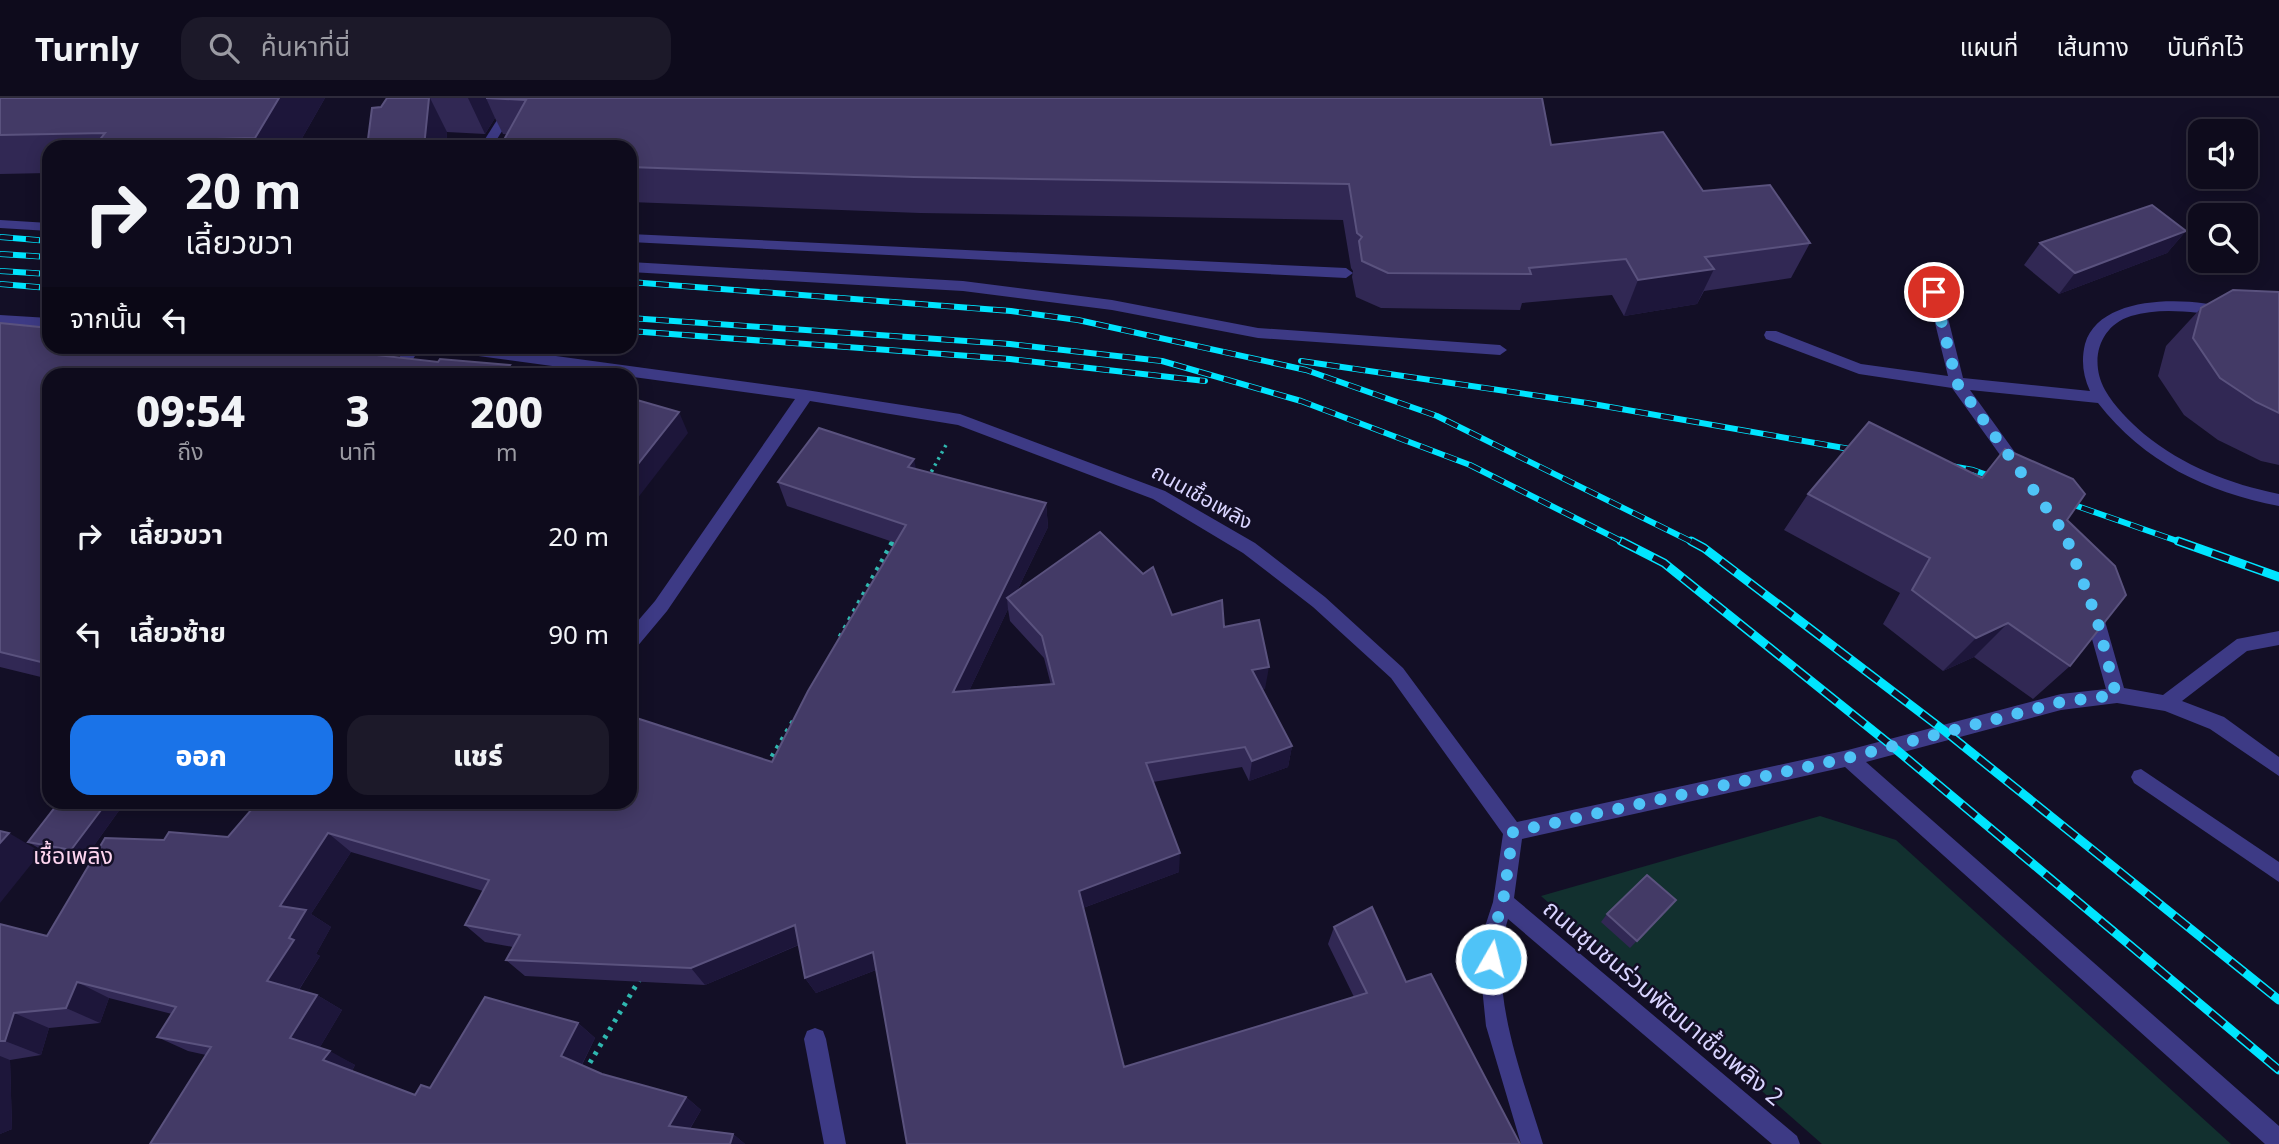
<!DOCTYPE html>
<html lang="th">
<head>
<meta charset="utf-8">
<style>
  body { margin:0; font-family:"Noto Sans","Noto Sans Thai",sans-serif; background:#1c1929; color:#f1f3f6; height:100vh; display:flex; flex-direction:column; font-size:26px; white-space:nowrap }
  * { box-sizing:border-box; margin:0 }
  p { font-size:23px; color:#9b9ba3 }
  .icon { flex:none; width:38px; height:38px; fill:none; stroke:currentColor; stroke-width:2; stroke-linecap:round; stroke-linejoin:round }
  .map { position:relative; flex:1; overflow:hidden }
  .drawer { position:absolute; left:42px; top:270px; width:595px; height:441px; display:flex; flex-direction:column; background:#0e0b1c; border-radius:21px; box-shadow:0 4px 18px #0003,0 0 0 2px #2e2b3b }
  .drawer>* { flex:none }
  .banner { position:absolute; left:42px; top:42px; width:595px; height:214px; border-radius:21px; box-shadow:0 4px 18px #0003,0 0 0 2px #2e2b3b; background:#0e0b1c; color:#f1f3f6; overflow:hidden }
  .tools { position:absolute; left:2188px; top:21px; display:grid; gap:14px }
  .tools a { display:grid; place-items:center; width:70px; height:70px; border-radius:14px; background:#0e0b1c; box-shadow:0 4px 18px #0003,0 0 0 2px #2e2b3b; font-size:35px }
  .pin { position:absolute; display:grid; place-items:center; width:60px; height:60px; color:#fff; margin:-30px; border:4px solid #fff; border-radius:50%; box-shadow:0 2px 7px #0007 }
  .me { position:absolute; width:77px; margin:-38px; rotate:8deg; stroke-linejoin:round; filter:drop-shadow(0 0 5px #0008) }
  .turn { display:flex; align-items:center; gap:24px; height:147px; padding:0 28px; font-size:32px }
  .turn .icon { width:91px; height:91px; stroke-width:2.5 }
  .turn b { display:block; font-size:49px; line-height:60px }
  .then { display:flex; align-items:center; height:66px; padding:0 28px; background:#0003; gap:14px; font-size:26px }
  .eta { display:flex; justify-content:space-evenly; align-items:center; height:119px; text-align:center }
  .eta b { font-size:42px; font-weight:800; line-height:49px }
  .button { display:flex; gap:14px; margin-top:auto; padding:14px 28px }
  .button a { flex:1; height:80px; border-radius:21px; background:#1a73e8; color:#fff; font-size:28px; font-weight:800; line-height:80px; text-align:center }
  .button a+a { background:#1c1929; color:#f1f3f6 }
  ul { padding:0; list-style:none }
  li { display:flex; align-items:center; gap:21px; height:98px; padding:0 28px }
  li div { flex:1 }
  li b { display:block; font-size:26px }
  li em { font-style:normal }
  header { display:flex; align-items:center; gap:42px; box-sizing:border-box; height:98px; padding:0 35px; background:#0e0b1c; border-bottom:2px solid #2e2b3b }
  header strong { font-size:33px }
  nav { display:flex; gap:38px; margin-inline-start:auto; font-size:24px }
  .search { width:490px; height:63px; background:#1c1929; display:flex; align-items:center; gap:18px; box-sizing:border-box; padding:0 24px; border-radius:21px; color:#9b9ba3; font-size:26px }
  .map>svg:first-child { display:block }
  .green { fill:#12302f }
  .lines { fill:none; stroke-linecap:round; stroke-linejoin:round }
  .path-far1 { stroke:#2fb8b0; stroke-width:3.5; stroke-dasharray:2.5 4.5; stroke-linecap:butt }
  .path { stroke:#2fb8b0; stroke-width:5; stroke-dasharray:3.5 6; stroke-linecap:butt }
  .minor { fill:#3d3a85; fill-rule:evenodd }
  .rail-far1-casing { stroke:#00e5ff; stroke-width:6 }
  .rail-casing { stroke:#00e5ff; stroke-width:9 }
  .rail-far1 { stroke:#130f26; stroke-width:4.5; stroke-dasharray:13; stroke-linecap:butt }
  .rail { stroke:#130f26; stroke-width:6; stroke-dasharray:18; stroke-linecap:butt }
  .wall { fill:#312854; fill-rule:evenodd }
  .shaded-wall { fill:#1d163a }
  .building { fill:#433a66; stroke:#5a527e; stroke-width:2 }
  .route { stroke:#4fc3f7; stroke-width:12; stroke-dasharray:0 21.6 }
  .labels { text-anchor:middle; stroke-width:5; stroke-linejoin:round; paint-order:stroke }
  .street-label { font-size:21px; fill:#d9d4ff; stroke:#130f26 }
  .neighbourhood-label { font-size:23px; fill:#ffd6f0; stroke:#130f26 }
  .near-street-label { font-size:24px; fill:#d9d4ff; stroke:#130f26 }
</style>
</head>
<body>
<header>
<strong>Turnly</strong>
<div class="search"><svg class="icon" aria-label="search" viewBox="0 0 24 24"><circle cx="10" cy="10" r="6"/><path d="M15 15l6 6"/></svg>ค้นหาที่นี่</div>
<nav><a>แผนที่</a><a>เส้นทาง</a><a>บันทึกไว้</a></nav>
</header>
<div class="map">
<svg width="2279" height="1046" viewBox="0 0 2279 1046">
  <rect width="100%" height="100%" fill="#130f26"/>
  <path class="green" d="M1820 718 1896 742 2231 1046H1822L1541 798Z"/>
  <g class="lines">
    <g class="path-far1">
      <path d="M928 380 946 347"/>
      <path d="M892 445 895 439"/>
    </g>
    <g class="path">
      <path d="M840 539 893 443"/>
      <path d="M767 667 795 620"/>
      <path d="M585 973 641 879"/>
    </g>
    <g class="minor">
      <path d="M511 0H523L492 49H480Z"/>
      <path d="M0 122 49 125V133L0 130Z"/>
      <path d="M630 136 1346 170 1353 175 1346 180 630 144Z"/>
      <path d="M630 164 963 183 1112 202 1258 230 1500 247 1507 252 1500 257 1258 240 1112 212 963 193 630 174Z"/>
      <path d="M1929 167 1936 172 1963 280 2090 293C2083 278 2081 263 2085 246 2100 195 2191 199 2231 211L2233 214 2226 219C2195 214 2161 209 2131 218 2099 228 2089 263 2105 292 2114 308 2130 324 2144 336 2183 368 2230 386 2279 396V408C2206 394 2144 364 2098 305L1970 292 2027 371 2019 377 2013 375 1952 290 1859 276 1766 241 1764 237 1766 233H1776L1861 266 1948 278 1922 172Z"/>
      <path d="M0 217 49 220V230L0 227Z"/>
      <path d="M406 248H421L404 276H390Z"/>
      <path d="M434 248H483L806 292 960 316 1165 393 1255 445 1325 499 1403 570 1517 724 1848 652 2061 596 2106 591 2083 509 2086 504H2098L2101 509 2124 590 2163 597 2237 541 2279 533V547L2247 553 2182 603 2224 619 2279 659V678L2210 631 2165 613 2117 605 2061 612 1866 664 2279 1028V1046H2265L1845 669 1522 741 1514 800 1797 1038 1800 1046H1772L1508 821C1486 890 1523 979 1543 1046H1521L1486 928 1481 879 1480 844 1493 804 1503 736 1391 580 1313 509 1243 455 1153 401 958 327 810 303 667 513 636 550 630 552V532L655 503 795 301 441 253Z"/>
      <path d="M2141 671 2279 764V784L2134 685 2131 679 2134 673Z"/>
      <path d="M815 930 823 933 826 941 846 1046H824L804 941 807 933Z"/>
    </g>
    <defs>
      <g id="rail-far1">
        <path d="M0 139 49 143"/>
        <path d="M0 156 49 159"/>
        <path d="M0 173 49 176"/>
        <path d="M630 184 1011 213 1078 222 1306 272 1437 318 1694 445"/>
        <path d="M0 186 49 190"/>
        <path d="M630 220 1010 246 1162 263 1301 303 1470 367 1625 445"/>
        <path d="M630 233 1010 261 1205 283"/>
        <path d="M1301 263 1587 305 1867 354"/>
        <path d="M1940 366 1973 372 2004 383"/>
        <path d="M2057 401 2183 445"/>
      </g>
      <g id="rail">
        <path d="M1621 443 1664 465 1892 648 2279 972"/>
        <path d="M1691 443 1704 450 1946 634 2279 902"/>
        <path d="M2178 443 2279 479"/>
      </g>
    </defs>
    <use href="#rail-far1" class="rail-far1-casing"/>
    <use href="#rail" class="rail-casing"/>
    <use href="#rail-far1" class="rail-far1"/>
    <use href="#rail" class="rail"/>
  </g>
  <g class="wall">
    <path d="M0 0H325L297 49H49V75L0 76Z"/>
    <path d="M429 0H1542L1551 47 1703 93 1810 145 1791 180 1704 193 1697 206 1624 218 1612 197 1522 205 1520 212 1381 210 1356 199 1352 179 1353 173 1351 170 1343 122 920 115 630 104V49L503 36 495 20 485 36 447 34 446 49H367Z"/>
    <path d="M2186 133 2167 155 2059 196 2024 167 2040 145Z"/>
    <path d="M2279 194V367L2261 363 2218 342 2184 317 2158 278 2166 248 2201 210Z"/>
    <path d="M0 225 49 248 510 267 515 276H49V581L0 569Z"/>
    <path d="M2005 351 2067 422 2070 568 2033 601 1974 559 1943 573 1883 526 1900 495 1784 432 1808 396 1981 380Z"/>
    <path d="M916 371 1046 405 1048 429 1017 493 1172 517 1224 529 1265 591H1262L1292 648 1288 669 1249 683 1242 669 1153 684 1179 774 1083 810 1124 969 1354 899 1328 846 1334 829 1406 884 907 1046 876 872 816 895 805 880 799 847 705 887 525 878 506 862 513 849 485 844 465 827 483 793 351 754 311 816 331 829 316 856 320 858 299 892 317 897 342 912 320 949 355 967 352 973 415 997 578 925 595 940 582 967 602 976 686 999 701 1012 690 1031 733 1036 745 1046H150L206 957 188 953 157 939 172 916 109 900 100 925 49 930 41 957 10 962 12 1031 0 1036V826L47 838 164 742 228 739 772 664 896 445 787 408 778 384ZM1008 511 1010 523 1044 560 1051 587 969 593Z"/>
    <path d="M59 704H118L123 707 85 760 42 752 28 744Z"/>
    <path d="M1676 802 1630 850 1601 824 1607 816Z"/>
  </g>
  <g class="shaded-wall">
    <path d="M279 0H325L297 49H261L255 40Z"/>
    <path d="M429 0H430L447 34 446 49H424Z"/>
    <path d="M468 0H508H486L495 20 485 36Z"/>
    <path d="M2186 133 2167 155 2059 196 2075 175Z"/>
    <path d="M1714 171 1697 206 1624 218 1638 182Z"/>
    <path d="M510 267 515 276H503Z"/>
    <path d="M679 314 688 335 630 410V376Z"/>
    <path d="M914 361 919 385 908 369Z"/>
    <path d="M1046 405 1048 429 1011 505 1007 500 1008 511 958 616 953 594Z"/>
    <path d="M2008 525 1974 559 1943 573 1976 540Z"/>
    <path d="M1269 569 1265 591 1249 594 1252 572Z"/>
    <path d="M1292 648 1288 669 1249 683 1252 663Z"/>
    <path d="M107 704H118L123 707 85 760 71 752Z"/>
    <path d="M9 735 41 754 0 805V745Z"/>
    <path d="M328 735 351 754 311 816 331 829 316 856 320 858 294 899 267 883 289 840 280 808Z"/>
    <path d="M1180 755 1179 774 1080 811 1079 793Z"/>
    <path d="M795 827 805 844 705 887 691 870Z"/>
    <path d="M873 854 881 870 816 895 805 880Z"/>
    <path d="M77 884 109 900 100 925 66 910Z"/>
    <path d="M317 897 342 912 317 954 290 940Z"/>
    <path d="M14 915 49 930 41 957 5 943Z"/>
    <path d="M578 925 595 940 579 972 561 958Z"/>
    <path d="M330 953 355 967 350 976 323 962Z"/>
    <path d="M0 958 10 962 12 1031 0 1036Z"/>
    <path d="M686 999 701 1012 684 1040 669 1028Z"/>
    <path d="M733 1036 745 1046H730Z"/>
  </g>
  <g class="building">
    <path d="M0 0H279L255 40 98 44 105 35 0 37Z"/>
    <path d="M387 0H429L424 49H367L372 10 381 9Z"/>
    <path d="M486 0H1542L1551 47 1663 34 1703 93 1770 87 1810 145 1705 159 1714 171 1638 182 1626 161 1529 170 1531 176 1388 175 1362 163 1359 143 1362 139 1357 135 1349 86 914 79 630 69V49H500L526 2Z"/>
    <path d="M2152 107 2186 133 2075 175 2040 145Z"/>
    <path d="M2233 192 2279 194V315L2256 304 2220 280 2193 240 2201 210Z"/>
    <path d="M0 225 49 230V248H297L438 264 440 261 510 267 503 276H49V566L0 554Z"/>
    <path d="M630 300 679 314 630 376Z"/>
    <path d="M1869 324 1982 380 2005 351 2073 381 2085 396 2067 422 2115 468 2126 497 2070 568 2008 525 1976 540 1912 492 1930 460 1808 396Z"/>
    <path d="M819 330 914 361 908 369 1046 405 953 594 1054 586 1042 538 1007 500 1100 434 1143 476 1153 469 1172 517 1222 502 1224 529 1259 522 1269 569 1252 572 1292 648 1252 663 1245 649 1146 665 1180 755 1079 793 1124 969 1367 895 1334 829 1372 809 1406 884 1431 876 1520 1046H907L873 854 805 880 795 827 691 870 506 862 520 837 465 827 489 782 328 735 280 808 306 812 289 840 294 842 267 883 317 897 290 940 330 953 323 962 415 997 421 987 430 990 485 899 578 925 561 958 602 976 686 999 669 1028 733 1036 730 1046H150L211 949 157 939 176 909 77 884 66 910 14 915 5 943H0V826L47 838 105 740 164 742 169 734 228 739 258 704H630V618L772 664 808 593 906 427 778 384Z"/>
    <path d="M59 704H107L71 752 28 744Z"/>
    <path d="M0 733 9 735 0 745Z"/>
    <path d="M1647 777 1676 802 1637 843 1607 816Z"/>
  </g>
  <g class="lines">
    <path class="route" d="M1491 861 1490 844 1503 804 1513 734 1847 660 2061 604 2116 597 2097 521 2065 436 1957 285 1934 194"/>
  </g>
  <g class="labels">
    <g class="street-label">
      <text transform="translate(1202 399) rotate(29)" y="7">ถนนเชื้อเพลิง</text>
    </g>
    <g class="neighbourhood-label">
      <text x="73" y="766">เชื้อเพลิง</text>
    </g>
    <g class="near-street-label">
      <text transform="translate(1663 905) rotate(40)" y="8">ถนนชุมชนร่วมพัฒนาเชื้อเพลิง 2</text>
    </g>
  </g>
</svg>
<div class="tools">
<a><svg class="icon" aria-label="sound" viewBox="0 0 24 24"><path d="M4 9h4l5-4v14l-5-4H4zM17 9q2 3 0 6"/></svg></a>
<a><svg class="icon" aria-label="search" viewBox="0 0 24 24"><circle cx="10" cy="10" r="6"/><path d="M15 15l6 6"/></svg></a>
</div>
<div class="pin" style="left:1934px;top:194px;background:#d93025"><svg class="icon" aria-label="arrive" viewBox="0 0 24 24"><path d="M6 21V4h12l-3 4 3 4H6"/></svg></div>
<svg class="me" style="left:1491px;top:861px" viewBox="-20 -20 40 40"><circle r="17" fill="#4fc3f7" stroke="#fff" stroke-width="3"/><path d="M0-11L8 9 0 5-8 9z" fill="#fff"/></svg>
<div class="banner">
<div class="turn"><svg class="icon" aria-label="right" viewBox="0 0 24 24"><path d="M7 20v-9h11M14 6l5 5-5 5"/></svg><div><b>20 m</b>เลี้ยวขวา</div></div>
<div class="then">จากนั้น<svg class="icon" aria-label="left" viewBox="0 0 24 24"><path d="M17 20v-9H6M10 6l-5 5 5 5"/></svg></div>
</div>
<section class="drawer">
<div class="eta">
<div><b>09:54</b><p>ถึง</p></div>
<div><b>3</b><p>นาที</p></div>
<div><b>200</b><p>m</p></div>
</div>
<ul>
<li><svg class="icon" aria-label="right" viewBox="0 0 24 24"><path d="M7 20v-9h11M14 6l5 5-5 5"/></svg><div><b>เลี้ยวขวา</b></div><em>20 m</em></li>
<li><svg class="icon" aria-label="left" viewBox="0 0 24 24"><path d="M17 20v-9H6M10 6l-5 5 5 5"/></svg><div><b>เลี้ยวซ้าย</b></div><em>90 m</em></li>
</ul>
<div class="button"><a>ออก</a><a>แชร์</a></div>
</section>
</div>
</body>
</html>
